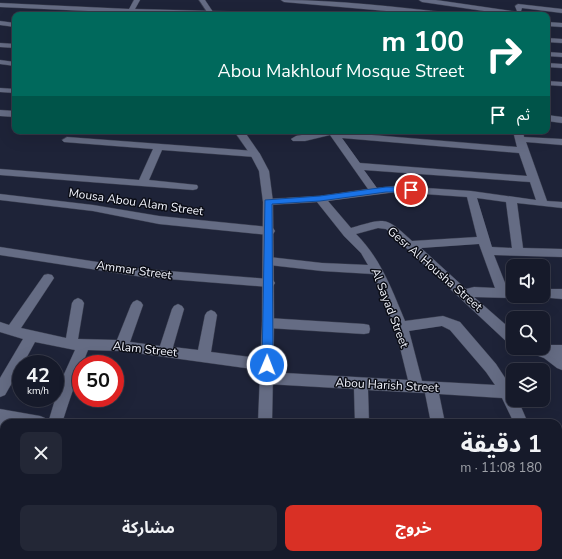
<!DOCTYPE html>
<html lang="ar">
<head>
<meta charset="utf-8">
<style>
  body { margin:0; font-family:"Nunito Sans","Noto Sans Arabic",sans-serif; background:#232736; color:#f1f3f6; direction:rtl; height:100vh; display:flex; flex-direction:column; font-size:15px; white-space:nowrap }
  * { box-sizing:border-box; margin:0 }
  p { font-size:13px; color:#9ea1a8 }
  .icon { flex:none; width:22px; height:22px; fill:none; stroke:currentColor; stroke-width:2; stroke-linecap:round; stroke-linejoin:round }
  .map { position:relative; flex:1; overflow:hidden; direction:ltr }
  .panel { position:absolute; left:0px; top:419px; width:562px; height:140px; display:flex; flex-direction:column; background:#161a2a; border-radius:12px 12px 0 0; box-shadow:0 4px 16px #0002,0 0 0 1px #353847; direction:rtl }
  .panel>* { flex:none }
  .guide { position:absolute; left:12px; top:12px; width:538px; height:122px; border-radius:8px; box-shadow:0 4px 16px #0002,0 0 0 1px #353847; direction:rtl; background:#00695c; color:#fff; overflow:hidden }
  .buttons { position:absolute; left:506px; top:259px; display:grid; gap:8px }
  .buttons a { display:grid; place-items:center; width:44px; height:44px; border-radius:8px; background:#161a2a; box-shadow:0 4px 16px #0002,0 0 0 1px #353847; font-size:20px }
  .speed { position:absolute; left:12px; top:355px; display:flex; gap:8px; font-size:20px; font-weight:700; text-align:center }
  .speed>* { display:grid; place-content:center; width:52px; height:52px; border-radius:50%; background:#161a2a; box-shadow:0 4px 16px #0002,0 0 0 1px #353847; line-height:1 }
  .speed small { font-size:10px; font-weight:400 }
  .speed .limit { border:6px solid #d22; background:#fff; color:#111 }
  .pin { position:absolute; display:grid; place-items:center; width:34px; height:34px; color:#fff; margin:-17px; border:2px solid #fff; border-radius:50%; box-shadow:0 1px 4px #0007 }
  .me { position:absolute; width:44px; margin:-22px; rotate:1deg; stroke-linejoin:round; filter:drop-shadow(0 0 3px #0008) }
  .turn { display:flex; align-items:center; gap:14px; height:84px; padding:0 20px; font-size:18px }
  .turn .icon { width:52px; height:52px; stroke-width:2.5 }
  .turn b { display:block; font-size:28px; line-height:34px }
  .then { display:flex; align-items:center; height:38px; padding:0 20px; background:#0003; gap:8px; font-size:15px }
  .round { display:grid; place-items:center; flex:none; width:42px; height:42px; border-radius:8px; background:#232736 }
  .headline { display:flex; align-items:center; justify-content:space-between; height:68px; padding:0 20px }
  h1 { font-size:24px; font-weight:700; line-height:30px }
  .action { display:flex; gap:8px; margin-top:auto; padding:8px 20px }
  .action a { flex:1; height:46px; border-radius:8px; background:#d93025; color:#fff; font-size:16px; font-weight:700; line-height:46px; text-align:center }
  .action a+a { background:#232736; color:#f1f3f6 }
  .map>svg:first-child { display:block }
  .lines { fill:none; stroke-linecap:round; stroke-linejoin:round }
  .minor-casing { stroke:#3b3f50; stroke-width:1 }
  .secondary-casing { stroke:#3b3f50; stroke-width:1 }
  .minor { fill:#656c84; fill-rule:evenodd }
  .secondary { fill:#656c84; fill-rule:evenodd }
  .route { fill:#1a73e8; stroke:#114b97 }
  .labels { text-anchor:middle; stroke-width:3; stroke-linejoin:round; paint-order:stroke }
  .street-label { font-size:12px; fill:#f2f4fd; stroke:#0b0d16 }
</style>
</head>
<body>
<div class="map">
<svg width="562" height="559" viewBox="0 0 562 559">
  <rect width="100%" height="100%" fill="#1e2338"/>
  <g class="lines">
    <defs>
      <g id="minor">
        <path d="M134 0H140L135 9 251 12 262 13 265 15H176L0 7V3L129 9Z"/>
        <path d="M281 0C338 0 395 7 452 13L455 15H432L284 2Z"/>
        <path d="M419 0H436L525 13 528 15H511L422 2Z"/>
        <path d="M518 4 562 9V13L522 8 521 11H517L515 6Z"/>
        <path d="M0 21 15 23V27L0 25Z"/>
        <path d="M547 22 562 23V27L547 26Z"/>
        <path d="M547 38 562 39V43L547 42Z"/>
        <path d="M0 43 15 44V48L0 47Z"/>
        <path d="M547 52 562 53V57L547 56Z"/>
        <path d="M0 60 15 62V66L0 64Z"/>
        <path d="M547 63 562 64V68L547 67Z"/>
        <path d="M547 81 562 82V86L547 85Z"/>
        <path d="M0 88 15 89V93L0 92Z"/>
        <path d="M0 110 15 111V117L0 116Z"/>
        <path d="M547 115 562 117V123L547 121Z"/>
        <path d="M324 131 517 147 513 131H523L524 137 562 139V145L526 142 547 201 562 202V208L517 203 523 248 562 249V257L494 255 507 288H513V296H517L513 298 474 297 513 331V344L508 343 386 229 378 228 356 234C381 259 392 290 405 321L443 316 460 322 496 364 513 390V400H518L528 423H514L502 398 439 394 445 423H431L425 393 368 390 369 423H355L354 389 267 384 262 382 260 378 262 374 267 372 408 380 395 327 373 274 322 271 269 265 265 264 263 261 265 258 269 257 322 263 368 265 361 253 344 236 317 202 268 205 263 202 268 199 320 196 368 189 330 135 305 141H293L291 139 296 136ZM342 138 519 153 527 176 360 163ZM364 170 530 182 536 200 471 191 396 186 377 188ZM396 192 467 197 477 237 412 241C385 216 386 218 351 228L328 201ZM477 198 506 202 512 248 492 247ZM479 244 495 288 474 287 466 289 421 248ZM442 326 450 330 486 372 495 385 422 381 409 331Z"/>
        <path d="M67 137 255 151 260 154 255 157 162 150 149 180 197 185 198 187 197 189 193 190 0 175V169L139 180 153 149 64 142 62 140Z"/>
        <path d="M0 194 93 205 159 216 269 227 273 228 275 231 273 234 269 235 159 224 93 211 0 200Z"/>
        <path d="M0 247 143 269 269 279 273 280 275 283 273 286 269 287 143 277 0 255Z"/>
        <path d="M48 274 52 275 54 278 21 328 66 338 72 303 74 300 78 298 82 300 84 303 78 339 117 340 131 305 133 302 137 300 141 302 143 305 130 342 160 346 172 309 174 306 178 304 182 306 184 309 173 347 198 350 205 315 207 312 211 310 215 312 217 315 211 352 267 359 272 361 274 365 272 369 267 371 122 351 88 350C78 374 70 398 62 423H48L60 383 75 350 35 342 23 364H21V367L5 395 0 397V378L23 339 0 332V322L9 325 44 275Z"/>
        <path d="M543 289H562V299L539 297 538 296H543Z"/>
        <path d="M268 318 364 324 369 325 370 329 369 333 364 334 268 328 263 327 262 323 263 319Z"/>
        <path d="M543 345H562V370L557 368 544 358 528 352 526 348H543Z"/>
        <path d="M0 409 40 416 45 418 47 423H4V438L0 440Z"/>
        <rect x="558" y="490" width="4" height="16"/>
        <path d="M558 516 562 517V542L558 541Z"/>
        <path d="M4 544V555H12L10 559H0V546Z"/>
        <path d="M47 555H77L79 559H49Z"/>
        <path d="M186 555H217L219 559H188Z"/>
      </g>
      <g id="secondary">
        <path d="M199 0H205L215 15H209Z"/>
        <path d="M234 131H244L260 154 269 171 273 202 274 323 272 423H258L262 323 263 202 259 171 250 154Z"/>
        <path d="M268 555H286L287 559H269Z"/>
      </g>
    </defs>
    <use href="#minor" class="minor-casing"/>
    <use href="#secondary" class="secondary-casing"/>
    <use href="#minor" class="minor"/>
    <use href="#secondary" class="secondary"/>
  </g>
  <path class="route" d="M386 187H411L415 190 411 192H386L320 201 272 204 273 365 271 368 267 369 264 368 262 365 265 200 320 196Z"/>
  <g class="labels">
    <g class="street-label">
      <text transform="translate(136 202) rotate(8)" y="4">Mousa Abou Alam Street</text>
      <text transform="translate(435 269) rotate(41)" y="4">Gesr Al Housha Street</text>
      <text transform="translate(134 270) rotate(8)" y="4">Ammar Street</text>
      <text transform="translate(390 308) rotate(69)" y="4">Al Sayad Street</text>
      <text transform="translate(145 349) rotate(6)" y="4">Alam Street</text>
      <text transform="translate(387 385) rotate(3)" y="4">Abou Harish Street</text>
    </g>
  </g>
</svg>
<div class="buttons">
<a><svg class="icon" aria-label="sound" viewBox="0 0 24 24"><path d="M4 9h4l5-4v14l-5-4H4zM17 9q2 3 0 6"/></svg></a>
<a><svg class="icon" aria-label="search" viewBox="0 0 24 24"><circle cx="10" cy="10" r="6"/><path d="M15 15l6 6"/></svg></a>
<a><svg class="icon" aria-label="layers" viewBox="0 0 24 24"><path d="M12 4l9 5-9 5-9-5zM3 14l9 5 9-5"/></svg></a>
</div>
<div class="speed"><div>42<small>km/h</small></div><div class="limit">50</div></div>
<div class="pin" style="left:411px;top:190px;background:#d93025"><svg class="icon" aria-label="arrive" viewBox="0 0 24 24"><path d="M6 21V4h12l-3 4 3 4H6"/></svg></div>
<svg class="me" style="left:267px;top:365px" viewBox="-20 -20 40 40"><circle r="17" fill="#1a73e8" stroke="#fff" stroke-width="3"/><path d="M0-11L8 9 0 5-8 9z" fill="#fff"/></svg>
<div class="guide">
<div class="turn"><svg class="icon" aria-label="right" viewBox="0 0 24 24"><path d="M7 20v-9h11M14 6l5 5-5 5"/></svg><div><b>100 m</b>Abou Makhlouf Mosque Street</div></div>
<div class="then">ثم<svg class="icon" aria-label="arrive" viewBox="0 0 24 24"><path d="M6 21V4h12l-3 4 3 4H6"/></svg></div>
</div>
<section class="panel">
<div class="headline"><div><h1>1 دقيقة</h1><p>180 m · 11:08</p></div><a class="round"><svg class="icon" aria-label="close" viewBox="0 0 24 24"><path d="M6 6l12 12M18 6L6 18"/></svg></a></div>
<div class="action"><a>خروج</a><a>مشاركة</a></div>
</section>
</div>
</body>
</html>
